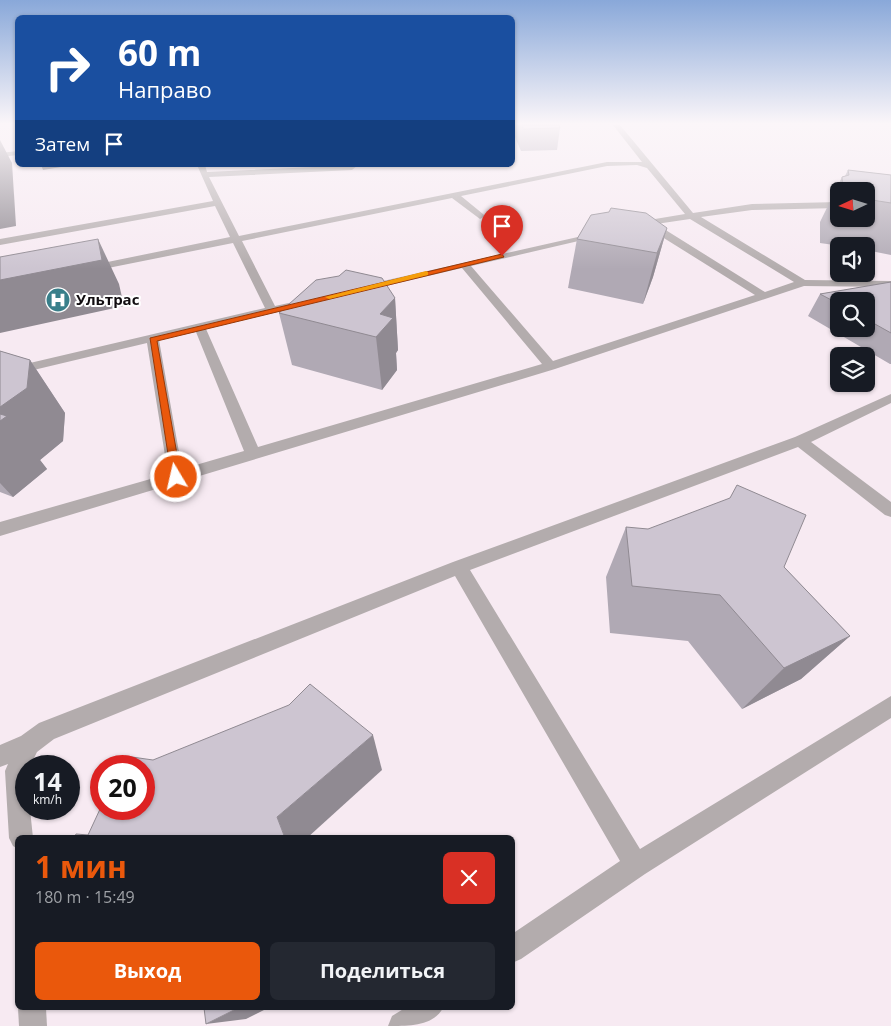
<!DOCTYPE html>
<html lang="ru">
<head>
<meta charset="utf-8">
<style>
  body { margin:0; font-family:"Open Sans",sans-serif; background:#242831; color:#f1f3f6; height:100vh; display:flex; flex-direction:column; font-size:19px; white-space:nowrap }
  * { box-sizing:border-box; margin:0 }
  p { font-size:16px; color:#9ea1a6 }
  .icon { flex:none; width:28px; height:28px; fill:none; stroke:currentColor; stroke-width:2; stroke-linecap:round; stroke-linejoin:round }
  .map { position:relative; flex:1; overflow:hidden }
  .panel { position:absolute; left:15px; top:835px; width:500px; height:175px; display:flex; flex-direction:column; background:#171b24; border-radius:8px; box-shadow:0 1px 4px #0004 }
  .panel>* { flex:none }
  .hud { position:absolute; left:15px; top:15px; width:500px; height:152px; border-radius:8px; box-shadow:0 1px 4px #0004; background:#1a4fa0; color:#fff; overflow:hidden }
  .needle { width:32px; rotate:266deg }
  .buttons { position:absolute; left:830px; top:182px; display:grid; gap:10px }
  .buttons a { display:grid; place-items:center; width:45px; height:45px; border-radius:8px; background:#171b24; box-shadow:0 1px 4px #0004; font-size:25px }
  .speed { position:absolute; left:15px; top:755px; display:flex; gap:10px; font-size:25px; font-weight:700; text-align:center }
  .speed>* { display:grid; place-content:center; width:65px; height:65px; border-radius:50%; background:#171b24; box-shadow:0 1px 4px #0004; line-height:1 }
  .speed small { font-size:12px; font-weight:400 }
  .speed .limit { border:8px solid #d22; background:#fff; color:#111 }
  .pin { position:absolute; display:grid; place-items:center; width:42px; height:42px; color:#fff; margin:-51px -21px; border-radius:50% 50% 50% 0; rotate:-45deg; box-shadow:0 0 5px #0007 }
  .pin .icon { rotate:45deg }
  .me { position:absolute; width:55px; margin:-28px; rotate:351deg; stroke-linejoin:round; filter:drop-shadow(0 0 4px #0008) }
  .turn { display:flex; align-items:center; gap:18px; height:105px; padding:0 20px; font-size:22px }
  .turn .icon { width:65px; height:65px; stroke-width:2.5 }
  .turn b { display:block; font-size:35px; line-height:42px }
  .then { display:flex; align-items:center; height:48px; padding:0 20px; background:#0003; gap:10px; font-size:19px }
  .round { display:grid; place-items:center; flex:none; width:52px; height:52px; border-radius:8px; background:#242831 }
  .overview { display:flex; align-items:center; justify-content:space-between; height:85px; padding:0 20px }
  h1 { font-size:30px; font-weight:700; line-height:38px; color:#ea580c }
  .cta { display:flex; gap:10px; margin-top:auto; padding:10px 20px }
  .cta a { flex:1; height:58px; border-radius:8px; background:#ea580c; color:#fff; font-size:20px; font-weight:700; line-height:58px; text-align:center }
  .cta a+a { background:#242831; color:#f1f3f6 }
  .map>svg:first-child { display:block }
  .lines { fill:none; stroke-linecap:round; stroke-linejoin:round }
  .lane { fill:#b3acad; fill-rule:evenodd }
  .wall { fill:#b0a9b4; fill-rule:evenodd }
  .shaded-wall { fill:#908a92 }
  .building { fill:#cdc5d1; stroke:#908a92 }
  .route { fill:#ea580c; stroke:#983908 }
  .slow { fill:#f59e0b }
  .labels { text-anchor:middle; stroke-width:4; stroke-linejoin:round; paint-order:stroke }
  .far-poi-label { font-size:15px; font-weight:bold; fill:#100c0f; stroke:#fff; text-anchor:start }
</style>
</head>
<body>
<div class="map">
<svg width="891" height="1026" viewBox="0 0 891 1026">
  <rect width="100%" height="100%" fill="#f7eaf2"/>
  <g class="lines">
    <g class="lane">
      <path d="M613 125H620L693 213 752 204 839 202V208L752 210 701 217 805 280 891 281V287L804 286 555 369 0 536V522L168 474 147 343 0 378V370L265 308 233 243 88 272 83 269 88 266 230 237 215 206 0 245V239L213 201 197 165H205L207 172 358 165 352 170 209 177 239 236 607 162H642ZM637 165 647 168 685 214 643 221V225L755 295 553 361 471 266 600 236V232L361 286V290L365 291 462 268 542 364 258 447 206 329 311 304 313 302 307 299 275 306 242 241 452 198 480 219 485 216 483 214 461 196 607 166ZM690 219 794 282 765 292 656 224ZM196 332 244 451 182 469 159 340Z"/>
      <path d="M18 151V155L0 157V153Z"/>
      <path d="M891 394V403L811 442 891 502V517L885 515 798 447 470 570 640 849 891 696V718L645 874 521 959 512 963V934L620 861 455 576 54 739 37 752 30 766H26V809H30L33 838H18V849L13 846 9 838 5 771 8 764 0 767V745L21 736 39 723 453 562 795 437Z"/>
      <path d="M18 1008H46L47 1026H19Z"/>
      <path d="M405 1008H443C433 1026 410 1026 388 1026L392 1016Z"/>
    </g>
  </g>
  <g class="wall">
    <path d="M512 125H559L560 128 557 150 521 151 512 130Z"/>
    <path d="M848 170 891 175V255L866 250V246H841L820 243V222L842 177 845 176ZM839 191H866V219H839Z"/>
    <path d="M667 228 653 277 643 304 568 288 577 239Z"/>
    <path d="M891 282V364H890L808 316 820 294ZM839 301H866V329H839Z"/>
    <path d="M395 298 398 350 396 353 397 370 382 390 292 365 279 313Z"/>
    <path d="M0 351 30 360 65 413 63 441 40 460 47 469 13 497 0 492Z"/>
    <path d="M626 527 784 567 850 636 801 679 742 709 688 641 610 633 606 577Z"/>
  </g>
  <g class="shaded-wall">
    <path d="M0 140 12 163 16 226 0 229Z"/>
    <path d="M41 165H73L43 170Z"/>
    <path d="M667 228 653 277 643 304 657 253Z"/>
    <path d="M98 239 119 284 124 306 0 333V280Z"/>
    <path d="M395 298 398 350 396 353 397 370 382 390 376 337 380 314Z"/>
    <path d="M30 360 65 413 63 441 40 460 47 469 13 497 0 483V407Z"/>
    <path d="M850 636 801 679 742 709 784 668Z"/>
    <path d="M373 735 382 770 307 838H285L277 817Z"/>
    <path d="M238 1008H268L246 1019 206 1024Z"/>
  </g>
  <g class="building">
    <path d="M522 125H559L560 128 523 129Z"/>
    <path d="M848 170 891 175V203L866 199V191H843L842 177 849 175Z"/>
    <path d="M611 208 646 213 667 228 657 253 577 239 591 215 609 212Z"/>
    <path d="M98 239 102 260 0 280V257Z"/>
    <path d="M346 270 382 278 395 298 380 314 393 318 376 337 279 313 316 280 339 276Z"/>
    <path d="M891 282V333L866 319V301H839V304L820 294Z"/>
    <path d="M0 351 30 360 27 388 0 407Z"/>
    <path d="M0 414 7 416 0 421Z"/>
    <path d="M737 485 806 515 784 567 850 636 784 668 720 595 632 586 626 527 648 529 730 498Z"/>
    <path d="M310 684 373 735 277 817 285 838H74L76 834 88 835 101 807V809H144V766H120L125 756 153 760 289 705Z"/>
    <path d="M204 1008H238L206 1024Z"/>
  </g>
  <linearGradient id="sky" x2="0" y2="1"><stop stop-color="#89a8d9"/><stop offset="0.46" stop-color="#fbf6f9"/><stop offset="1" stop-color="#fbf6f9" stop-opacity="0"/></linearGradient>
  <rect width="891" height="269" fill="url(#sky)"/>
  <path class="route" d="M502 254 504 257 157 341 181 477 180 480H172L150 338Z"/>
  <path class="slow" d="M426 271 428 272V275L329 299 325 297Z"/>
  <defs>
    <symbol id="hospital-disc" viewBox="-11 -11 22 22"><circle r="9.5" fill="#397f8a" stroke="#fff"/><path d="M-5-5h3v3.5h4V-5h3V5h-3V1.5h-4V5h-3Z" fill="#fff"/></symbol>
  </defs>
  <g fill-rule="evenodd">
    <use href="#hospital-disc" x="44" y="286" width="28" height="28"/>
  </g>
  <g class="labels">
    <g class="far-poi-label">
      <text x="76" y="305">Ультрас</text>
    </g>
  </g>
</svg>
<div class="buttons">
<a><svg class="needle" viewBox="-14 -14 28 28"><path d="M0-13l5 13h-10z" fill="#e53935"/><path d="M0 13l5-13h-10z" fill="#9ea1a6"/></svg></a>
<a><svg class="icon" aria-label="sound" viewBox="0 0 24 24"><path d="M4 9h4l5-4v14l-5-4H4zM17 9q2 3 0 6"/></svg></a>
<a><svg class="icon" aria-label="search" viewBox="0 0 24 24"><circle cx="10" cy="10" r="6"/><path d="M15 15l6 6"/></svg></a>
<a><svg class="icon" aria-label="layers" viewBox="0 0 24 24"><path d="M12 4l9 5-9 5-9-5zM3 14l9 5 9-5"/></svg></a>
</div>
<div class="speed"><div>14<small>km/h</small></div><div class="limit">20</div></div>
<div class="pin" style="left:502px;top:256px;background:#d93025"><svg class="icon" aria-label="arrive" viewBox="0 0 24 24"><path d="M6 21V4h12l-3 4 3 4H6"/></svg></div>
<svg class="me" style="left:176px;top:477px" viewBox="-20 -20 40 40"><circle r="17" fill="#ea580c" stroke="#fff" stroke-width="3"/><path d="M0-11L8 9 0 5-8 9z" fill="#fff"/></svg>
<div class="hud">
<div class="turn"><svg class="icon" aria-label="right" viewBox="0 0 24 24"><path d="M7 20v-9h11M14 6l5 5-5 5"/></svg><div><b>60 m</b>Направо</div></div>
<div class="then">Затем<svg class="icon" aria-label="arrive" viewBox="0 0 24 24"><path d="M6 21V4h12l-3 4 3 4H6"/></svg></div>
</div>
<section class="panel">
<div class="overview"><div><h1>1 мин</h1><p>180 m · 15:49</p></div><a class="round" style="background:#d93025;color:#fff"><svg class="icon" aria-label="close" viewBox="0 0 24 24"><path d="M6 6l12 12M18 6L6 18"/></svg></a></div>
<div class="cta"><a>Выход</a><a>Поделиться</a></div>
</section>
</div>
</body>
</html>
